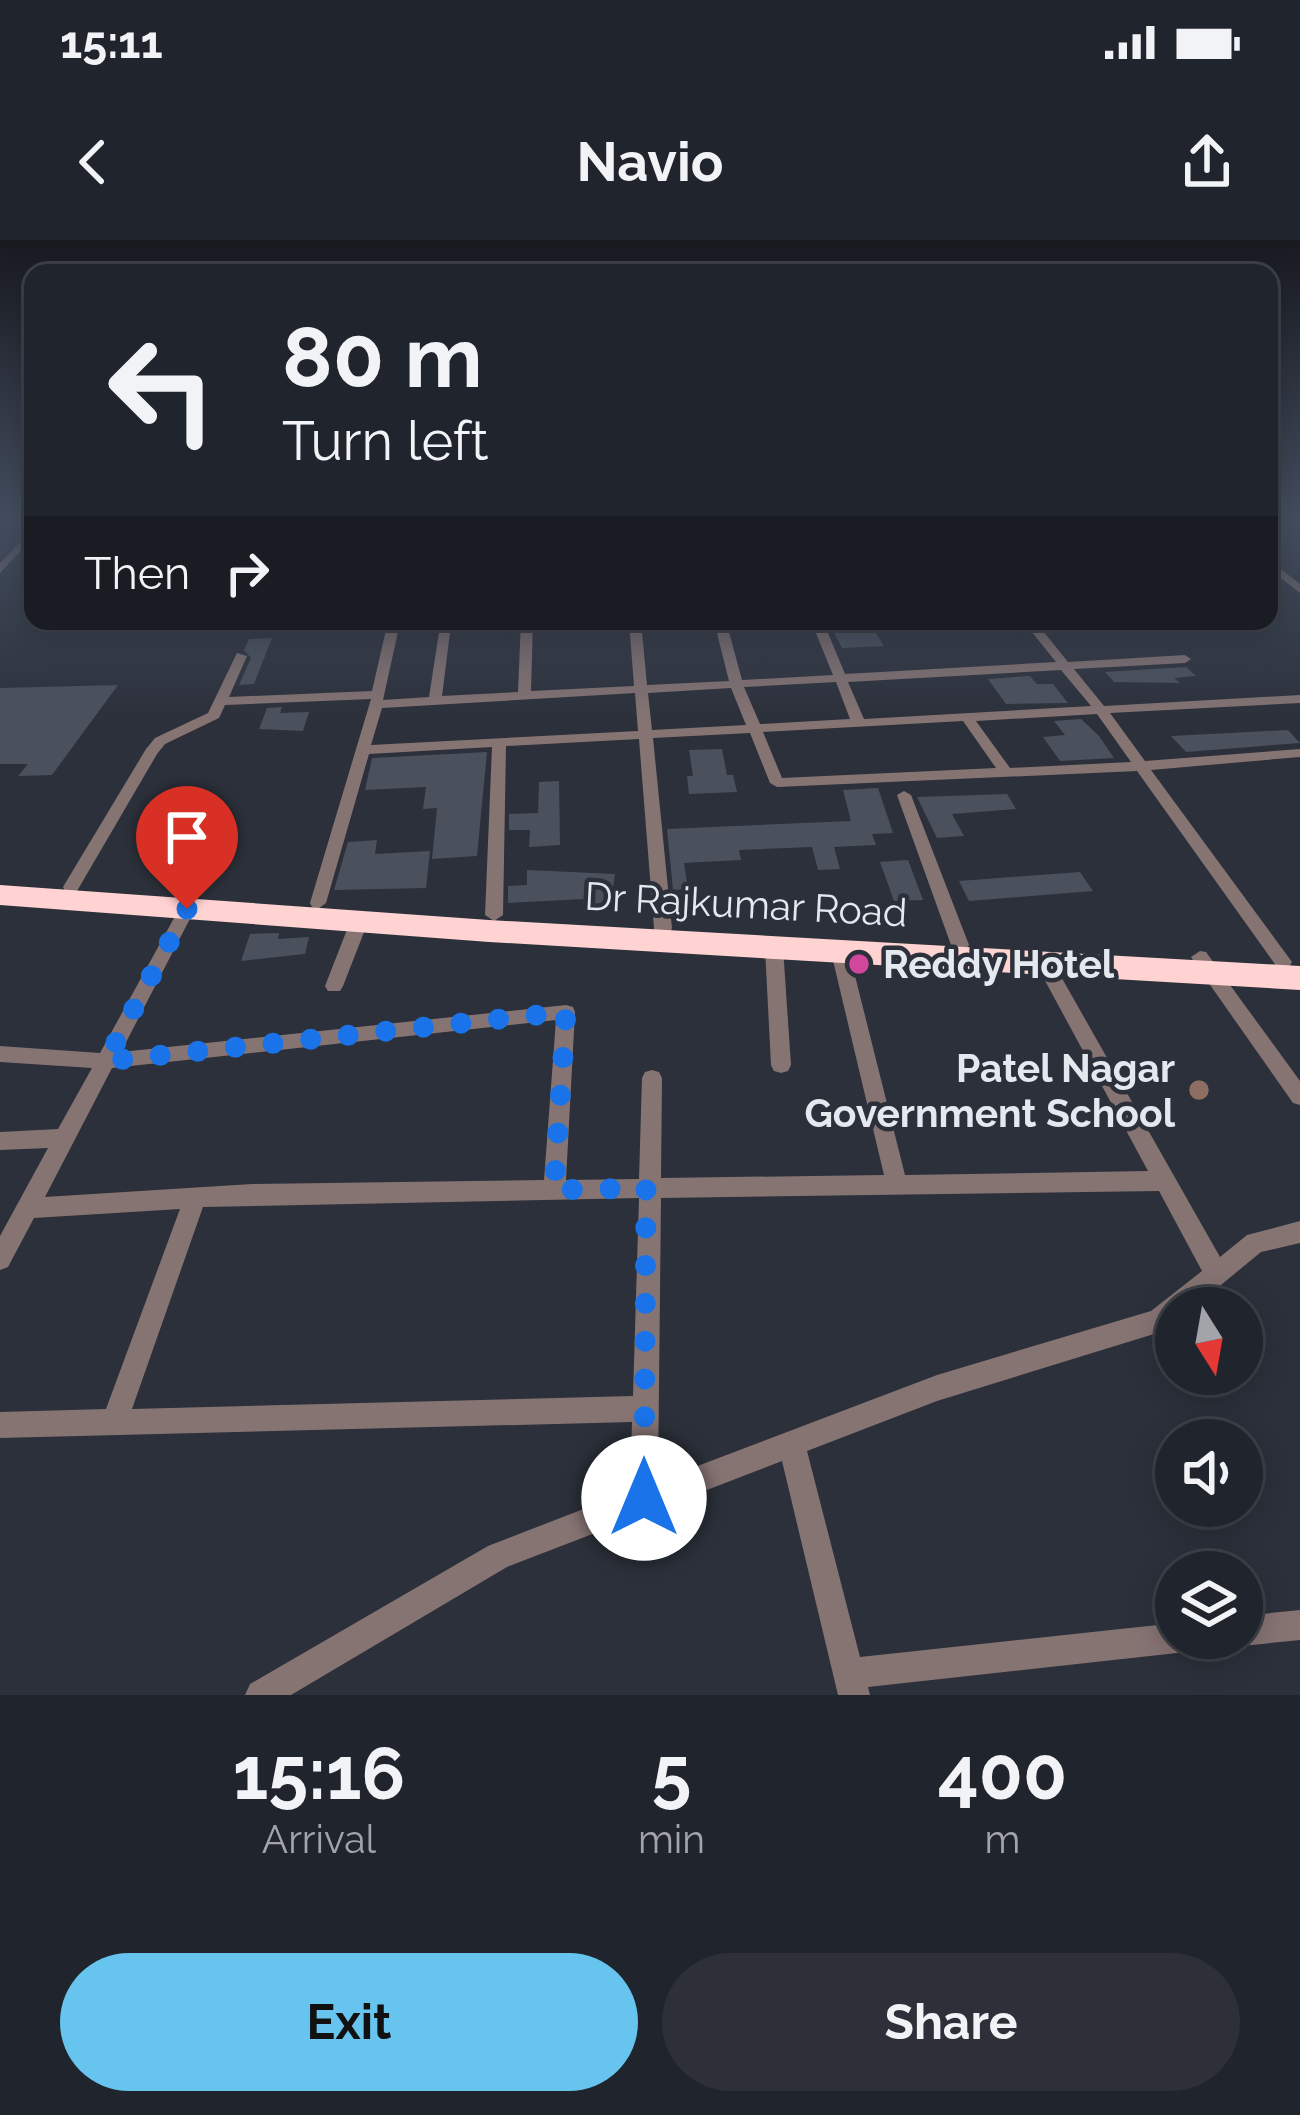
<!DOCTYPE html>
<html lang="en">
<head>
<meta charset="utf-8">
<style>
  body { margin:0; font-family:Raleway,sans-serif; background:#2d3038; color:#f1f3f6; height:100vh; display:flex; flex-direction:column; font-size:45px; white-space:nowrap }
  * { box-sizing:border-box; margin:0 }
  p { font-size:39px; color:#a2a4a9 }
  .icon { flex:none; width:66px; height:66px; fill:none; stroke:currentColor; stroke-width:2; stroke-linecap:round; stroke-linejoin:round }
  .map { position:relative; height:1455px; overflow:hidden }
  .drawer { display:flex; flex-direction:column; background:#20242c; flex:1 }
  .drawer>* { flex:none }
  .banner { position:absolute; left:24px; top:24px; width:1254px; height:366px; border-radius:24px; box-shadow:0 6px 30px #0003,0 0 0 3px #3d4148; background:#20242c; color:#f1f3f6; overflow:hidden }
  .needle { width:78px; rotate:169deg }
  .controls { position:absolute; left:1155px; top:1047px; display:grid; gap:24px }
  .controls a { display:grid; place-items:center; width:108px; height:108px; border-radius:50%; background:#20242c; box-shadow:0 6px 30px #0003,0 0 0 3px #3d4148; font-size:60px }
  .pin { position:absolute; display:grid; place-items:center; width:102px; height:102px; color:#fff; margin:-123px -51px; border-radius:50% 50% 50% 0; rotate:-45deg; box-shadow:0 0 12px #0007 }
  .pin .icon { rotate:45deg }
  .me { position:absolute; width:132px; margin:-66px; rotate:0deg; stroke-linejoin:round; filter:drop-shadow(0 0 9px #0008) }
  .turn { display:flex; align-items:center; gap:42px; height:252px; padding:0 60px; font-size:54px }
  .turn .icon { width:156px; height:156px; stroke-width:2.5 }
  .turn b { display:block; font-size:84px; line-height:102px }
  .then { display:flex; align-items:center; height:114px; padding:0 60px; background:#0003; gap:24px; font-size:45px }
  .eta { display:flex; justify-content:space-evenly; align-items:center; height:204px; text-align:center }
  .eta b { font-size:72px; font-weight:700; line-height:84px }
  .action { display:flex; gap:24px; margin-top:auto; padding:24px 60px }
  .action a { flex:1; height:138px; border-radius:72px; background:#66c4ef; color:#111; font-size:48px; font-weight:700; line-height:138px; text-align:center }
  .action a+a { background:#2d3038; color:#f1f3f6 }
  .status { display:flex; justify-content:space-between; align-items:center; height:84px; padding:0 60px; background:#20242c; direction:ltr }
  .status svg { height:33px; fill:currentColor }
  header { display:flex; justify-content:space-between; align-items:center; height:156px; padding:0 60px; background:#20242c; font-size:54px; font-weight:700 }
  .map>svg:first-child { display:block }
  .building { fill:#4b515c }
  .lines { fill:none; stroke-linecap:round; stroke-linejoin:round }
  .street { fill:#867473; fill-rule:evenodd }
  .highway { fill:#ffd3d2; fill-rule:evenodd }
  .route { stroke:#1a73e8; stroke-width:21; stroke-dasharray:0 37.8 }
  .hotel-dot { fill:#d1479c; stroke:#2b303a; stroke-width:4.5 }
  .education-dot { fill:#8d6e63; stroke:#2b303a; stroke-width:4.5 }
  .labels { text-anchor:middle; stroke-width:9; stroke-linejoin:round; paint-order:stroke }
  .street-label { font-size:39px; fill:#e4e8ef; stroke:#2b303a }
  .poi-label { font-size:39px; font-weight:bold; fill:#e4e8ef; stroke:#2b303a; text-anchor:start }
</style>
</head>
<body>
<div class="status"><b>15:11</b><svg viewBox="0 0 49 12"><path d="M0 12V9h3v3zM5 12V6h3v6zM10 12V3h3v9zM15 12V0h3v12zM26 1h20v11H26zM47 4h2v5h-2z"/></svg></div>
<header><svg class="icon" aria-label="back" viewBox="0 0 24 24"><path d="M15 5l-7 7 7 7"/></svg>Navio<svg class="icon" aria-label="share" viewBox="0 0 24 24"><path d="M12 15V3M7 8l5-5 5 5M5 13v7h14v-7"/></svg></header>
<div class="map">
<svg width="1300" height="1455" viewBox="0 0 1300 1455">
  <rect width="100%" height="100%" fill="#2b303a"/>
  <g class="building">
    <path d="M828 381H869L884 406 842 408Z"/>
    <path d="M272 398 254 444 239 445 251 418 244 410 249 399Z"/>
    <path d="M1186 427 1196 436 1174 438 1180 443 1114 442 1105 432Z"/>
    <path d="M1030 436 1037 444H1053L1068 463 1006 464 988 439Z"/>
    <path d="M118 445 52 535 18 536 28 524H0V448Z"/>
    <path d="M282 467 280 473 309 472 303 491 259 489 267 468Z"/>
    <path d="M1081 479 1099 496 1114 518 1060 521 1043 497 1065 495 1054 481Z"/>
    <path d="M1288 490 1300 503 1186 512 1171 496Z"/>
    <path d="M722 509 727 535H733L737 552 689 554 687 536H693L689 510Z"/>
    <path d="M487 512 477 616 432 619 437 568 423 569 426 547 365 550 372 518Z"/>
    <path d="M559 541 560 605 529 607 530 590H509V574L538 573 539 542Z"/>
    <path d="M878 548 893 593 872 594 876 605 834 607 840 629 818 630 812 607 739 610 741 620 684 623 688 649 673 650 667 589 851 581 843 550Z"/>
    <path d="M1007 554 1016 569 952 574 964 596 937 598 917 557Z"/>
    <path d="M377 600 375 614 430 611 426 648 334 650 348 602Z"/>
    <path d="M908 620 923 660 894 661 880 622Z"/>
    <path d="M527 630 615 634 610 666 583 665 584 659 508 663V646L527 645Z"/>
    <path d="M1080 632 1093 651 969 661 959 641Z"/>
    <path d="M279 693 278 699 309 697 305 714 241 721 250 694Z"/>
  </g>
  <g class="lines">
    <g class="street">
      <path d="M33 289V298L0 333V323Z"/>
      <path d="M1269 320 1300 344V353L1269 329Z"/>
      <path d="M184 381H196L190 390 186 392 180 388Z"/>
      <path d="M314 381H326L321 393 311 390Z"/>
      <path d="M388 381H473L467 384 451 385 442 456 518 452 521 381H533L531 451 634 446 629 381H641L647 445 729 441 714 381H726L742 440 833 435 811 381H823L845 434 1056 422 1023 381H1035L1068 422 1185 415 1191 419 1185 423 1074 429 1104 466 1300 455V463L1110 473 1145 521 1300 509V517L1151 530 1292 722 1289 727H1277L1137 531 777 547 770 543 750 493 653 498 672 688 666 705H654L651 701 654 688 639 499 506 506 503 675 494 681 485 675 492 507 369 514 326 663 318 669 312 667 310 663 371 459 225 465 219 478 165 504 157 514 77 651H65L63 647 146 509 155 498 208 473 237 413 247 416 229 457 372 451ZM440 386 429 457 383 460 399 387ZM1061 430 1091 466 864 479 848 442ZM836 442 850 479 760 484 744 447ZM731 448 746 485 652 490 648 453ZM635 453 638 491 371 505 382 468ZM1097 474 1131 522 1010 528 976 481ZM963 481 996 528 782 538 763 492Z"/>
      <path d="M904 551 911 555 969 705 966 709H954L951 705 897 555Z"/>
      <path d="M187 663 195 669 121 812 566 765 573 767 575 772 566 940 639 939 642 838 645 832 652 830 659 832 662 838 661 938 884 935 831 712 840 706 849 712 905 935 1148 931 1036 724 1045 717 1051 719 1220 1017 1247 995 1300 981V1003L1261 1012 1193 1068H1176V1082L1167 1090 937 1161 807 1211 860 1417 1176 1383V1398H1192L1188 1409 1177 1413 868 1447 870 1455H838L782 1221 507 1327 291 1455H245L250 1444 488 1306 630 1251 632 1182 0 1198V1172L106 1169 180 969 34 978 8 1027 0 1030V996L48 908 0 910V892L58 889 92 828 0 822V806L100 813 179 669ZM556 780 544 940 252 944 45 957 112 828ZM1159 951 1202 1031 1151 1071 937 1135 658 1241 661 958ZM639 958 633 1156 132 1169 203 967Z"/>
      <path d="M359 676 368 682 343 746 340 751H328L325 746 350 682Z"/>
      <path d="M774 702 783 708 791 825 788 831 781 833 774 831 771 825 765 708Z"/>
      <path d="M1200 711 1206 712 1300 841V865L1293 863 1194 722 1191 717Z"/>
      <path d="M1300 1370V1400L1242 1406 1231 1402 1230 1398H1242V1376Z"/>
    </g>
    <path class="highway" d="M0 645 489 680 1300 726V750L489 702 0 665Z"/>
  </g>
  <linearGradient id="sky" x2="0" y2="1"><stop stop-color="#181a20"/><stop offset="0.58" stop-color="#444e60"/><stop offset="1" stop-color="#444e60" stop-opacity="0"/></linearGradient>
  <rect width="1300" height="483" fill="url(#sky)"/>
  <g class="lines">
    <path class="route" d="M187 669 106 821 566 772 554 950 646 948 644 1258"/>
  </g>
  <circle class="hotel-dot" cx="859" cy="724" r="12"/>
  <circle class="education-dot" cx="1199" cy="850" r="12"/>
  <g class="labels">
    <g class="street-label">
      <text transform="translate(746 664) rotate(3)" y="14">Dr Rajkumar Road</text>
    </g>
    <g class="poi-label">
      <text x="883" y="738">Reddy Hotel</text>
      <text x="1175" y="842" text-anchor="end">Patel Nagar<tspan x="1175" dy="45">Government School</tspan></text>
    </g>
  </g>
</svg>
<div class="controls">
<a><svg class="needle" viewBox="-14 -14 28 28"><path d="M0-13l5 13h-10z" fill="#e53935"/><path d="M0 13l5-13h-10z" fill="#a2a4a9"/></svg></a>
<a><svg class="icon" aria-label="sound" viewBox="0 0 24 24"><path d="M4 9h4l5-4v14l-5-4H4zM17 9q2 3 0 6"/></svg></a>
<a><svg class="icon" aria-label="layers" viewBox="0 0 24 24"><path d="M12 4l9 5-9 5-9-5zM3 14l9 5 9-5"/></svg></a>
</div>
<div class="pin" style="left:187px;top:669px;background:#d93025"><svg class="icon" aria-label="arrive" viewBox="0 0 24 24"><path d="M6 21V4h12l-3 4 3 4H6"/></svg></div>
<svg class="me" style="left:644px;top:1258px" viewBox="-20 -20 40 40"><circle r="19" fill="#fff"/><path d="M0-13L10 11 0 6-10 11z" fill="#1a73e8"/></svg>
<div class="banner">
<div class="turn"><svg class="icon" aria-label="left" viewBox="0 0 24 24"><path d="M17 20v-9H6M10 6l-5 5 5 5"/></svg><div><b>80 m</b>Turn left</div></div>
<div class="then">Then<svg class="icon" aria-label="right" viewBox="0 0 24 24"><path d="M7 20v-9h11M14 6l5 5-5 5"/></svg></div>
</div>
</div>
<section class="drawer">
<div class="eta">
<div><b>15:16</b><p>Arrival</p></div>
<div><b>5</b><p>min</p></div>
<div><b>400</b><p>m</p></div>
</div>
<div class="action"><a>Exit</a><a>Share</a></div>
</section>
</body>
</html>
